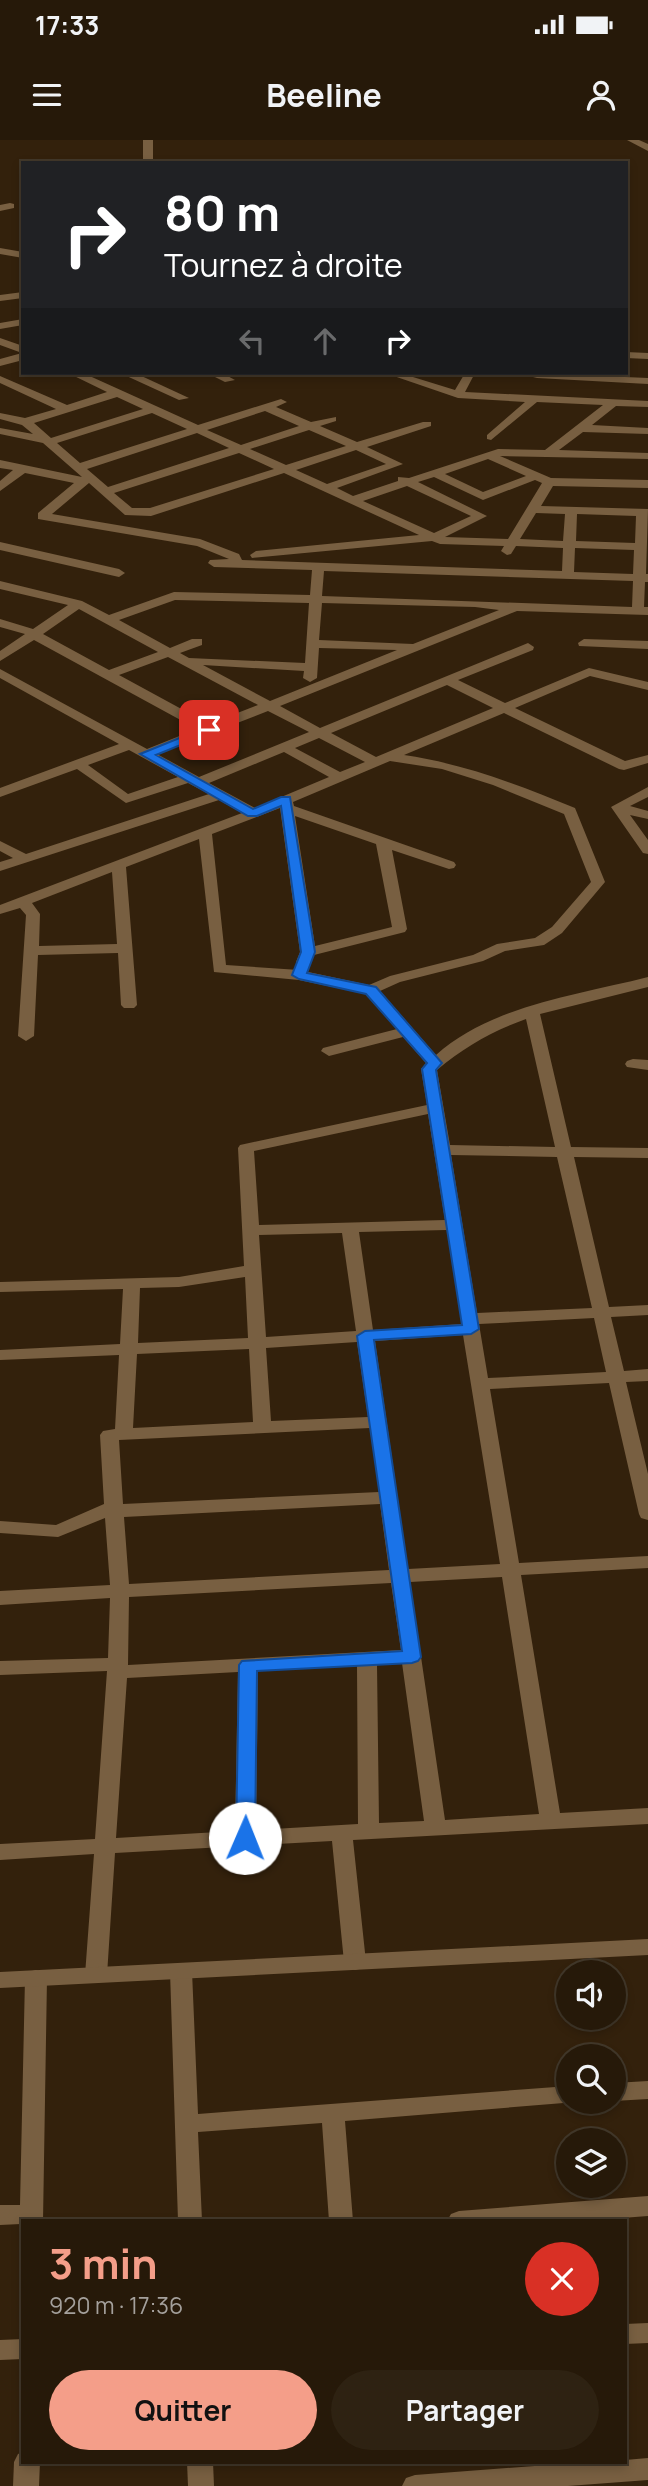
<!DOCTYPE html>
<html lang="fr">
<head>
<meta charset="utf-8">
<style>
  body { margin:0; font-family:Manrope,sans-serif; background:#2e2212; color:#f1f3f6; height:100vh; display:flex; flex-direction:column; font-size:26px; white-space:nowrap }
  * { box-sizing:border-box; margin:0 }
  p { font-size:23px; color:#a4a09c }
  .icon { flex:none; width:38px; height:38px; fill:none; stroke:currentColor; stroke-width:2; stroke-linecap:round; stroke-linejoin:round }
  .map { position:relative; flex:1; overflow:hidden }
  .side { position:absolute; left:21px; top:2079px; width:606px; height:245px; display:flex; flex-direction:column; background:#261909; border-radius:0px; box-shadow:0 4px 10px #0003,0 0 0 2px #42382a }
  .side>* { flex:none }
  .hud { position:absolute; left:21px; top:21px; width:607px; height:214px; border-radius:0px; box-shadow:0 4px 10px #0003,0 0 0 2px #42382a; background:#202124; color:#fff; overflow:hidden }
  .tools { position:absolute; left:556px; top:1820px; display:grid; gap:14px }
  .tools a { display:grid; place-items:center; width:70px; height:70px; border-radius:50%; background:#261909; box-shadow:0 4px 10px #0003,0 0 0 2px #42382a; font-size:35px }
  .pin { position:absolute; display:grid; place-items:center; width:60px; height:60px; color:#fff; margin:-30px; border-radius:14px; box-shadow:0 4px 10px #0006 }
  .me { position:absolute; width:77px; margin:-38px; rotate:1deg; stroke-linejoin:round; filter:drop-shadow(0 0 5px #0008) }
  .turn { display:flex; align-items:center; gap:24px; height:147px; padding:0 28px; font-size:32px }
  .turn .icon { width:91px; height:91px; stroke-width:2.5 }
  .turn b { display:block; font-size:49px; line-height:60px }
  .lanes { display:flex; align-items:center; height:66px; padding:0 28px; background:#0003; justify-content:center; gap:35px; direction:ltr }
  .lanes .off { opacity:.35 }
  .round { display:grid; place-items:center; flex:none; width:74px; height:74px; border-radius:37px; background:#2e2212 }
  .head { display:flex; align-items:center; justify-content:space-between; height:119px; padding:0 28px }
  h1 { font-size:42px; font-weight:700; line-height:52px; color:#f49e89 }
  .cta { display:flex; gap:14px; margin-top:auto; padding:14px 28px }
  .cta a { flex:1; height:80px; border-radius:42px; background:#f49e89; color:#111; font-size:28px; font-weight:700; line-height:80px; text-align:center }
  .cta a+a { background:#2e2212; color:#f1f3f6 }
  .status { display:flex; justify-content:space-between; align-items:center; height:49px; padding:0 35px; background:#261909; direction:ltr }
  .status svg { height:19px; fill:currentColor }
  header { display:flex; justify-content:space-between; align-items:center; height:91px; padding:0 28px; background:#261909; font-size:32px; font-weight:700 }
  .map>svg:first-child { display:block }
  .lines { fill:none; stroke-linecap:round; stroke-linejoin:round }
  .minor { fill:#785f41; fill-rule:evenodd }
  .tertiary { fill:#785f41; fill-rule:evenodd }
  .route { fill:#1a73e8; stroke:#114b97; stroke-width:2 }
</style>
</head>
<body>
<div class="status"><b>17:33</b><svg viewBox="0 0 49 12"><path d="M0 12V9h3v3zM5 12V6h3v6zM10 12V3h3v9zM15 12V0h3v12zM26 1h20v11H26zM47 4h2v5h-2z"/></svg></div>
<header><svg class="icon" aria-label="menu" viewBox="0 0 24 24"><path d="M4 6h16M4 12h16M4 18h16"/></svg>Beeline<svg class="icon" aria-label="person" viewBox="0 0 24 24"><circle cx="12" cy="8" r="4"/><path d="M4 21q1-7 8-7t8 7"/></svg></header>
<div class="map">
<svg width="648" height="2346" viewBox="0 0 648 2346">
  <rect width="100%" height="100%" fill="#33210c"/>
  <g class="lines">
    <g class="minor">
      <rect x="143" y="0" width="10" height="23"/>
      <path d="M10 63 14 64V68L0 71V65Z"/>
      <path d="M0 108 23 112V118L0 114Z"/>
      <path d="M23 152V158L0 161V155Z"/>
      <path d="M23 179V185L0 189V183Z"/>
      <path d="M0 198 23 206V220L0 226V219L22 213 0 205Z"/>
      <path d="M626 212 648 213V219L626 218Z"/>
      <path d="M68 233H83L198 285 281 259 287 262 276 267 311 282 336 277V281L320 286 357 302 423 282H431V286L367 307 403 324 337 348 353 356 398 341V337L409 338 498 309 545 310 603 265 537 262 491 300 487 299V295L525 262 458 258 385 233H400L455 250 465 233H475L465 252 648 261V267L616 266 592 285 648 288V294L583 292 559 310 648 313V319L500 316 551 338 648 340V348L553 346 541 366 648 369 646 434H648V442H645L644 467H648V475L517 471 280 566 320 588 528 503 534 507 533 510 458 540 505 563 589 528 648 542V550L590 536 515 568 625 621 648 615V623L624 630 619 629 504 573 404 615C465 624 519 645 575 668L605 742 562 793 544 805 505 811 483 821 400 842 380 851 436 915C492 865 578 855 648 837V847L540 874 571 1007 648 1008V1018L574 1017 609 1167 648 1165V1175L611 1177 624 1231 648 1229V1241L626 1242 648 1334V1380L641 1378 639 1374 609 1243 490 1249 519 1423 648 1416V1428L521 1435 560 1673 648 1668V1684L353 1700 366 1822 363 1828 355 1830 347 1828 344 1822 332 1701 115 1713 107 1835 104 1841 96 1843 88 1841 85 1835 94 1714 0 1720V1704L95 1699 107 1531 0 1535V1521L108 1518 110 1458 0 1465V1451L110 1445 105 1378 58 1397 0 1393V1381L56 1385 104 1364 100 1295 103 1291 115 1289 119 1215 0 1220V1210L120 1204 123 1149 0 1152V1142L179 1137 244 1126 238 1008 240 1005 427 965 421 929 426 923 403 897 329 916 321 911 323 908 397 889 366 854 299 840 214 832 199 699 126 727 137 865 134 868H124L121 865 118 813 38 815 34 896 26 901 18 896 26 775 20 768 0 774V765L242 673 219 660 0 731V722L13 718 0 711V701L26 714 209 654 188 643 126 663 77 629 0 657V648L119 604 0 538V529L147 609 197 589 34 500 0 521V511L25 494 0 487V479L33 489 68 465 0 449V441L82 461 109 475 174 452 310 455 312 430 214 427 208 423 210 420 229 419 197 406 38 379V373L74 343 25 333 0 351V341L13 330 0 328V320L82 337 43 303 0 294V288L33 294 22 285 0 279V273L25 278 56 269 0 243V236L67 265 107 252ZM117 257 143 269 51 298 34 283ZM265 271 299 286 241 305 207 290ZM152 273 187 289 80 323 57 303ZM309 290 346 306 286 325 250 309ZM197 293 229 308 108 347 87 329ZM356 310 386 324 327 344 296 330ZM239 313 274 329 150 368H132L114 353ZM488 319 526 336 483 352 445 334ZM284 333 419 395 256 411 250 415 252 418 432 401 440 404 504 406 501 411 507 415 511 414 516 406 563 408 562 431 242 420 239 414 200 399 52 374 89 343 125 375 151 376ZM434 337 483 360 535 340 542 343 508 399 445 397 487 376 418 342ZM407 346 471 376 434 393 363 361ZM536 373 565 374 563 401 520 399ZM577 374 636 376 635 403 576 401ZM575 408 634 410 633 434 574 432ZM324 431 633 441 632 467 322 456ZM175 460 309 463 305 523 189 518 180 513 202 505V499H192L170 508 119 480ZM322 463 475 467 499 470 413 504 319 500ZM79 469 158 512 109 530 43 494ZM319 508 397 510 270 561 203 525 304 531 303 538 310 542 317 538ZM168 517 258 565 209 584 119 535ZM447 545 493 568 376 617 331 593ZM268 571 309 592 199 637 157 614ZM319 598 365 622 340 632 295 608ZM129 610 178 637 128 654 88 625ZM284 612 329 637 255 668 209 643ZM390 621 442 629 493 645 564 674 591 742 552 787 535 798 497 804 473 815 390 836 369 845 299 830 226 825 212 694 280 668 300 812 296 822 299 825H309L314 815 405 792 407 789 392 710 449 729 454 728 456 725 454 722 294 666 293 662ZM295 676 376 704 392 787 315 806ZM112 732 117 804 39 806 40 774 32 763ZM526 879 555 1007 450 1005 437 930C464 907 492 891 526 879ZM428 974 445 1080 259 1085 254 1011ZM451 1015 557 1017 592 1168 477 1173ZM447 1090 462 1184 373 1190 359 1092ZM342 1093 356 1191 266 1197 259 1095ZM245 1137 248 1198 138 1203 140 1148 179 1147ZM594 1178 606 1232 488 1238 479 1184ZM463 1195 500 1424 408 1429 375 1201ZM357 1202 368 1277 271 1281 266 1208ZM249 1209 253 1282 133 1288 137 1214ZM370 1288 379 1352 123 1364 119 1300ZM380 1364 389 1430 129 1444 124 1377ZM502 1437 539 1674 445 1680 410 1442ZM391 1443 401 1510 128 1525 129 1457ZM402 1523 424 1681 379 1683 377 1525ZM357 1526 358 1684 256 1690 258 1531ZM238 1532 235 1691 116 1698 127 1538Z"/>
      <path d="M120 233H135L189 258 179 260Z"/>
      <path d="M207 233H222L235 240 225 242Z"/>
      <path d="M533 233 648 238V244L537 238 533 237Z"/>
      <path d="M0 402 119 429 125 433 119 437 0 410Z"/>
      <path d="M584 499 648 501V509L579 506 578 503Z"/>
      <path d="M648 647V657L630 666 648 671V679L630 675 648 700V714L643 713 611 667Z"/>
      <path d="M633 919 648 920V930L627 927 625 924 627 921Z"/>
      <path d="M181 1823 189 1825 192 1831 198 1974 569 1946V1962H576L345 1981 353 2081H329L322 1983 198 1992 202 2081H178L170 1831 173 1825Z"/>
      <path d="M36 1830 44 1832 47 1838 43 2081H23V2088L21 2084 0 2085V2065H20L25 1838 28 1832Z"/>
      <path d="M648 1941V1959L614 1961V1943Z"/>
      <path d="M648 2056V2076L583 2081H447L451 2074 459 2071Z"/>
      <path d="M648 2183V2203L625 2204V2184Z"/>
      <path d="M23 2199V2219L0 2220V2200Z"/>
      <path d="M23 2312V2322H40L39 2346H13L14 2322 18 2314Z"/>
      <path d="M648 2318V2340L568 2346H402L406 2338 415 2335 588 2322H625V2320Z"/>
      <path d="M187 2322H213L214 2346H188Z"/>
    </g>
    <g class="tertiary">
      <path d="M627 0H639L648 4V11Z"/>
      <path d="M648 1799V1815L0 1848V1832Z"/>
    </g>
  </g>
  <path class="route" d="M209 586 215 590 213 592 156 615 253 669 281 657H290L315 812 307 833 376 847 442 923 436 930 479 1189 471 1194 374 1200 421 1517 418 1521 412 1523 257 1531 255 1698 252 1703H238L236 1698 239 1525 242 1521 402 1511 357 1196 365 1191 462 1185 422 929 427 923 366 854 299 839 292 835 301 812 281 666 257 676H248L140 614Z"/>
</svg>
<div class="tools">
<a><svg class="icon" aria-label="sound" viewBox="0 0 24 24"><path d="M4 9h4l5-4v14l-5-4H4zM17 9q2 3 0 6"/></svg></a>
<a><svg class="icon" aria-label="search" viewBox="0 0 24 24"><circle cx="10" cy="10" r="6"/><path d="M15 15l6 6"/></svg></a>
<a><svg class="icon" aria-label="layers" viewBox="0 0 24 24"><path d="M12 4l9 5-9 5-9-5zM3 14l9 5 9-5"/></svg></a>
</div>
<div class="pin" style="left:209px;top:590px;background:#d93025"><svg class="icon" aria-label="arrive" viewBox="0 0 24 24"><path d="M6 21V4h12l-3 4 3 4H6"/></svg></div>
<svg class="me" style="left:245px;top:1698px" viewBox="-20 -20 40 40"><circle r="19" fill="#fff"/><path d="M0-13L10 11 0 6-10 11z" fill="#1a73e8"/></svg>
<div class="hud">
<div class="turn"><svg class="icon" aria-label="right" viewBox="0 0 24 24"><path d="M7 20v-9h11M14 6l5 5-5 5"/></svg><div><b>80 m</b>Tournez à droite</div></div>
<div class="lanes"><svg class="icon off" aria-label="left" viewBox="0 0 24 24"><path d="M17 20v-9H6M10 6l-5 5 5 5"/></svg><svg class="icon off" aria-label="ahead" viewBox="0 0 24 24"><path d="M12 20V5M6 11l6-6 6 6"/></svg><svg class="icon" aria-label="right" viewBox="0 0 24 24"><path d="M7 20v-9h11M14 6l5 5-5 5"/></svg></div>
</div>
<section class="side">
<div class="head"><div><h1>3 min</h1><p>920 m · 17:36</p></div><a class="round" style="background:#d93025;color:#fff"><svg class="icon" aria-label="close" viewBox="0 0 24 24"><path d="M6 6l12 12M18 6L6 18"/></svg></a></div>
<div class="cta"><a>Quitter</a><a>Partager</a></div>
</section>
</div>
</body>
</html>
